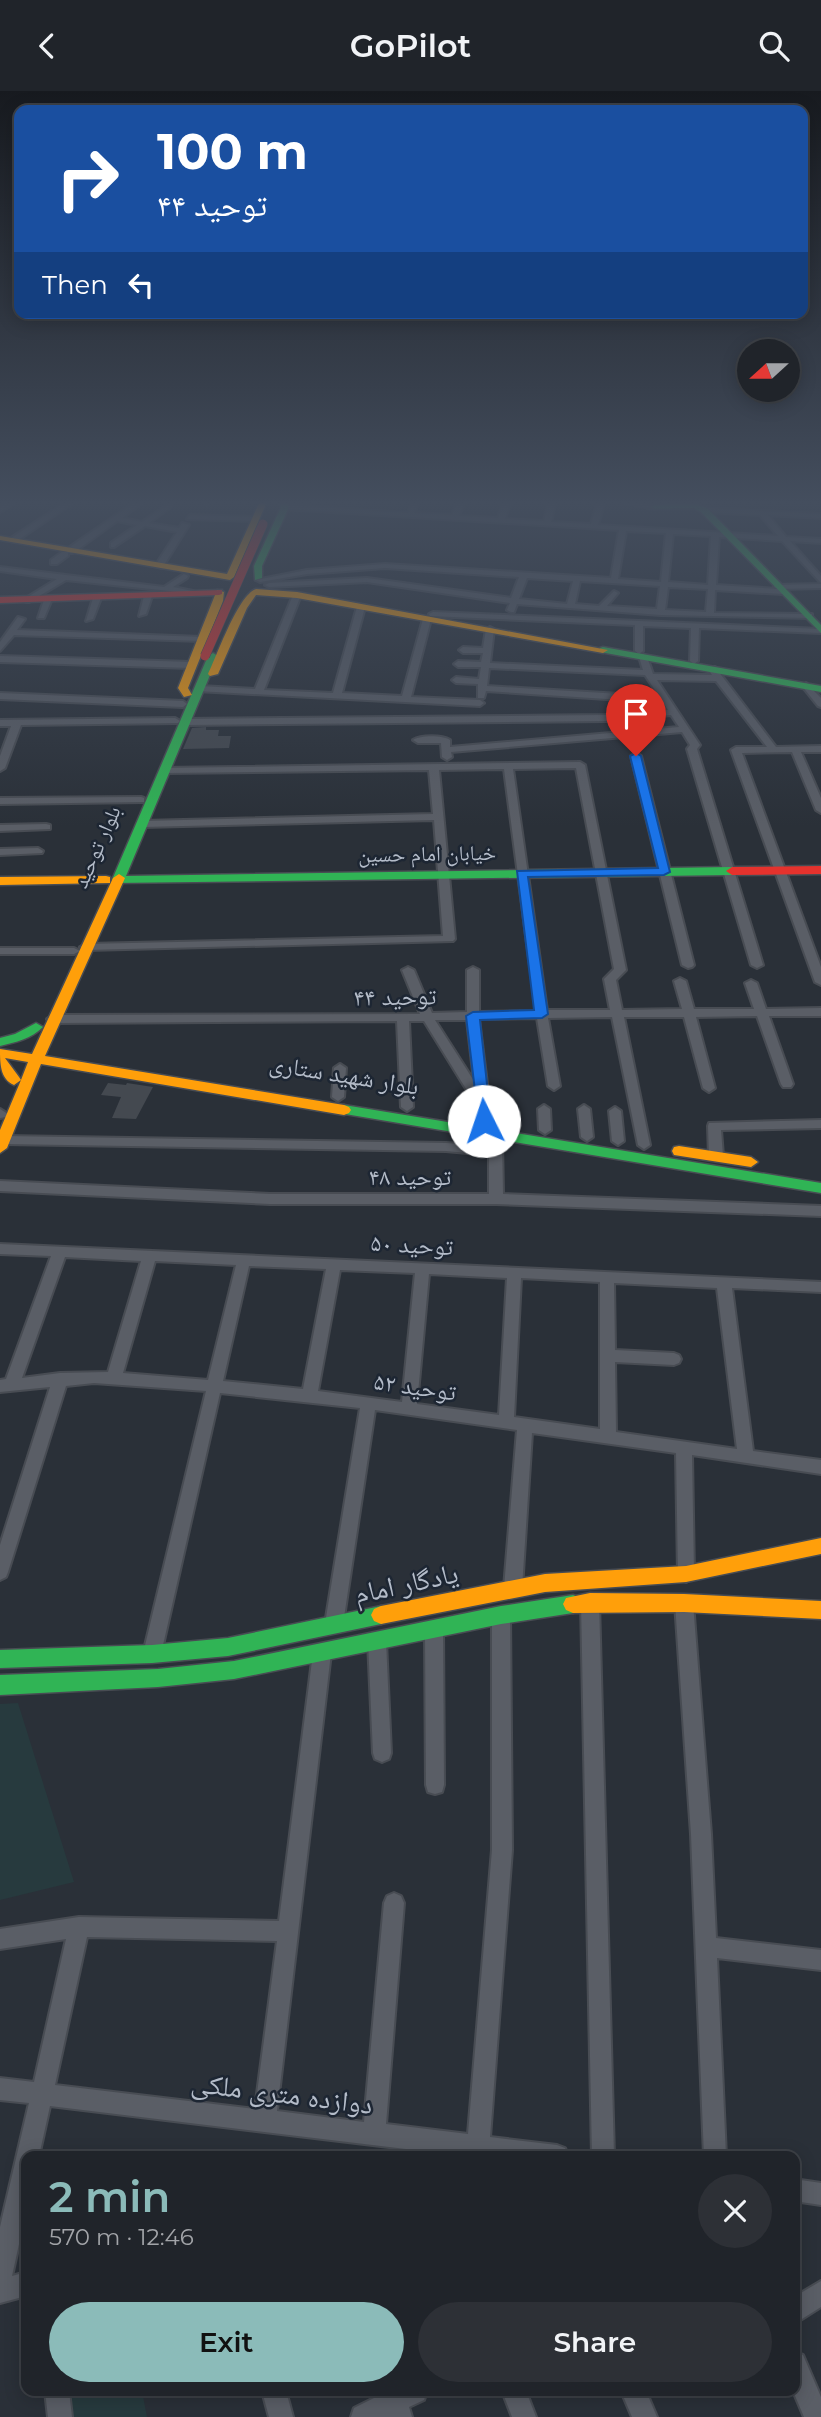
<!DOCTYPE html>
<html lang="en">
<head>
<meta charset="utf-8">
<style>
  body { margin:0; font-family:Montserrat,"Noto Naskh Arabic",sans-serif; background:#2d3036; color:#f1f3f6; height:100vh; display:flex; flex-direction:column; font-size:26px; white-space:nowrap }
  * { box-sizing:border-box; margin:0 }
  p { font-size:23px; color:#a2a4a8 }
  .icon { flex:none; width:38px; height:38px; fill:none; stroke:currentColor; stroke-width:2; stroke-linecap:round; stroke-linejoin:round }
  .map { position:relative; flex:1; overflow:hidden }
  .panel { position:absolute; left:21px; top:2060px; width:779px; height:245px; display:flex; flex-direction:column; background:#20242a; border-radius:14px; box-shadow:0 4px 18px #0003,0 0 0 2px #3d4147 }
  .panel>* { flex:none }
  .top-card { position:absolute; left:14px; top:14px; width:794px; height:214px; border-radius:14px; box-shadow:0 4px 18px #0003,0 0 0 2px #3d4147; background:#1a4fa0; color:#fff; overflow:hidden }
  .needle { width:46px; rotate:249deg }
  .tools { position:absolute; left:737px; top:248px; display:grid; gap:14px }
  .tools a { display:grid; place-items:center; width:63px; height:63px; border-radius:50%; background:#20242a; box-shadow:0 4px 18px #0003,0 0 0 2px #3d4147; font-size:35px }
  .pin { position:absolute; display:grid; place-items:center; width:60px; height:60px; color:#fff; margin:-72px -30px; border-radius:50% 50% 50% 0; rotate:-45deg; box-shadow:0 0 7px #0007 }
  .pin .icon { rotate:45deg }
  .me { position:absolute; width:77px; margin:-38px; rotate:356deg; stroke-linejoin:round; filter:drop-shadow(0 0 5px #0008) }
  .turn { display:flex; align-items:center; gap:24px; height:147px; padding:0 28px; font-size:32px }
  .turn .icon { width:91px; height:91px; stroke-width:2.5 }
  .turn b { display:block; font-size:49px; line-height:60px }
  .then { display:flex; align-items:center; height:66px; padding:0 28px; background:#0003; gap:14px; font-size:26px }
  .round { display:grid; place-items:center; flex:none; width:74px; height:74px; border-radius:37px; background:#2d3036 }
  .overview { display:flex; align-items:center; justify-content:space-between; height:119px; padding:0 28px }
  h1 { font-size:42px; font-weight:600; line-height:52px; color:#8bbbb9 }
  .button { display:flex; gap:14px; margin-top:auto; padding:14px 28px }
  .button a { flex:1; height:80px; border-radius:42px; background:#8bbbb9; color:#111; font-size:28px; font-weight:600; line-height:80px; text-align:center }
  .button a+a { background:#2d3036; color:#f1f3f6 }
  header { display:flex; justify-content:space-between; align-items:center; height:91px; padding:0 28px; background:#20242a; font-size:32px; font-weight:600 }
  .map>svg:first-child { display:block }
  .green { fill:#273a3e }
  .building { fill:#444950 }
  .lines { fill:none; stroke-linecap:round; stroke-linejoin:round }
  .street-casing { stroke:#484c53; stroke-width:4 }
  .fast-casing { stroke:#484c53; stroke-width:3 }
  .slow-casing { stroke:#484c53; stroke-width:3 }
  .jam-casing { stroke:#484c53; stroke-width:3 }
  .street { fill:#5a5e66; fill-rule:evenodd }
  .fast { fill:#30b455; fill-rule:evenodd }
  .slow { fill:#ff9f0a; fill-rule:evenodd }
  .jam { fill:#e5322d; fill-rule:evenodd }
  .jam-bridge-casing { stroke:#484c53; stroke-width:10; stroke-linecap:butt }
  .jam-bridge { stroke:#e5322d; stroke-width:9 }
  .route { fill:#1a73e8; stroke:#114b97; stroke-width:2 }
  .labels { text-anchor:middle; stroke-width:5; stroke-linejoin:round; paint-order:stroke }
  .far-street-label { font-size:21px; fill:#b4bcc9; stroke:#1d2633 }
  .street-label { font-size:24px; fill:#b4bcc9; stroke:#1d2633 }
  .near-street-label { font-size:28px; fill:#b4bcc9; stroke:#1d2633 }
</style>
</head>
<body>
<header><svg class="icon" aria-label="back" viewBox="0 0 24 24"><path d="M15 5l-7 7 7 7"/></svg>GoPilot<svg class="icon" aria-label="search" viewBox="0 0 24 24"><circle cx="10" cy="10" r="6"/><path d="M15 15l6 6"/></svg></header>
<div class="map">
<svg width="821" height="2326" viewBox="0 0 821 2326">
  <rect width="100%" height="100%" fill="#2a3038"/>
  <g class="green">
    <path d="M18 1612 74 1791 0 1809V1613Z"/>
    <path d="M69 2300H142L147 2326H72Z"/>
  </g>
  <g class="building">
    <path d="M206 636V639H219L218 645H231L229 657 183 658 192 637Z"/>
    <path d="M108 992 126 994 127 992 153 996 136 1028 112 1027 121 1006 101 1004Z"/>
  </g>
  <g class="lines">
    <defs>
      <g id="street">
        <path d="M11 409H19L0 421V416Z"/>
        <path d="M69 409H77L15 451 8 449Z"/>
        <path d="M138 409H146L122 427 142 431 170 412 172 415 149 432 179 437 182 432 189 434 162 477 155 475 177 441 145 435 114 456H111V452L137 434 117 430 73 462H68V465L57 473H51V469L62 461H67V458Z"/>
        <path d="M205 409H212L207 414 204 412Z"/>
        <path d="M413 409H420L414 422 452 424 458 409H465L459 425 498 427 504 409H511L505 428 544 430 549 409H556L551 431 591 433 598 409H605L598 434 778 445 760 424 704 421 700 419 704 417 821 423V427L768 424 786 446 821 448V452L790 450 821 485V492L782 450 719 446 716 494 778 498 774 496 775 494 821 493V497L778 498 786 499 787 501 783 503 715 499 714 522 809 523H812V527L661 524 517 513 514 521H511L507 519 510 512 367 491 269 496 265 494 269 492 367 487 511 507 519 486 385 477 307 483 260 491 256 489 307 479 385 473 611 487 619 439 285 418 281 416 285 414 408 422ZM626 440 666 442 661 491 618 488ZM673 443 711 445 708 494 668 491ZM527 487 573 490 567 513 519 508ZM580 490 660 495 657 518 607 515 618 502 614 500 599 515 575 513ZM668 496 708 498 706 521 665 519Z"/>
        <path d="M610 409H628L659 416 655 418Z"/>
        <path d="M190 424 255 426 259 428 255 430 187 428Z"/>
        <path d="M0 476 164 496 184 483 188 485 187 487 173 496 193 500 189 502 66 489 29 511H26V507L57 488 0 480Z"/>
        <path d="M297 502 301 504 264 599 333 602 357 516 361 514 365 516 342 602 402 605 423 528 427 526 431 528 411 606 480 609 484 612 480 615 197 600V596L200 595 255 598 293 504Z"/>
        <path d="M148 503 152 505 146 523 139 525 144 505Z"/>
        <path d="M97 505 101 507 93 528 86 530 93 507Z"/>
        <path d="M45 506 52 508 44 527H38Z"/>
        <path d="M433 521 821 538V542L699 537 698 570 694 573 690 570 691 537 643 535V560L639 563 635 560V534L430 525 429 523Z"/>
        <path d="M18 526 25 528 17 539 202 546 206 548 202 550 14 544 0 560V551Z"/>
        <path d="M490 536 494 538 490 572 643 579 639 566 643 563 647 566 653 583 712 584 708 578 715 576 776 656 821 655V661H801L821 707V722L816 719 792 661 742 662 821 876V894L815 891 731 659 736 656H767L716 590 657 589 700 654 697 658 763 874 757 877 751 874 687 658 690 654 682 641 451 661 452 666 447 669 442 666 441 652H418L413 649C421 644 442 644 450 649V656L679 636 671 624 606 630 185 634 180 631 185 628 606 624 668 619 645 584 489 577 487 595 637 604 641 607 637 610 486 600 484 607H478V593L456 592 452 589 456 586 479 588 481 576H458L454 573 458 570 481 571 483 562H463L459 559 463 556 483 557 486 538Z"/>
        <path d="M0 565 191 571 195 574 191 577 0 571Z"/>
        <path d="M806 592 821 607V616L818 615 802 595Z"/>
        <path d="M0 602 183 610 187 613 183 616 0 608Z"/>
        <path d="M175 627 180 630 178 632 21 634 5 677 0 680V665L11 635H0V629Z"/>
        <path d="M636 662 641 665 694 874 692 876 688 877 682 874 631 665Z"/>
        <path d="M580 671 585 674 626 879 616 889 622 919 682 918 674 890 680 887 686 890 694 918H754L745 892 751 889 757 892 766 918 821 917V925H769L793 993 791 996H783L781 993 757 925 696 926 715 997 709 1001 703 997 684 926H624L650 1054 644 1058 638 1054 612 926 548 927 560 995 554 999 548 995 537 927 479 928 490 1017V1030L484 1034 478 1030 476 1014 424 930H409L413 1016 407 1020 401 1016 397 930 53 932 47 928 53 924 420 923 402 879 408 876 414 879 432 922 467 921V879L473 876 479 879V921L536 920 504 678 439 679 455 848 453 850 86 859 80 856 86 853 443 845 434 729 142 736 137 733 142 730 433 723 429 679 164 682 161 681V677ZM576 677 614 878 604 888 610 919H547L513 678ZM435 929H467L474 990Z"/>
        <path d="M141 706 144 707V711L0 713V707Z"/>
        <path d="M46 733 50 734V738L0 740V734Z"/>
        <path d="M38 757 43 760 42 762 0 764V758Z"/>
        <path d="M0 857H74L80 860 74 863H0Z"/>
        <path d="M340 973 346 977 344 1006 338 1010 332 1006 334 977Z"/>
        <path d="M544 1014 550 1018 551 1039 545 1043 539 1039 538 1018Z"/>
        <path d="M584 1014 590 1018 593 1046 587 1050 581 1046 578 1018Z"/>
        <path d="M615 1016 621 1020 624 1050 618 1054 612 1050 609 1020Z"/>
        <path d="M0 1018 8 1023 6 1026 0 1027Z"/>
        <path d="M821 1029V1037L721 1039 723 1065 716 1069 709 1065 708 1035 709 1032Z"/>
        <path d="M4 1045 446 1052 490 1055 491 1047 496 1046 502 1050 503 1103 821 1115V1125L496 1113H270L0 1100V1090L270 1103H489V1064L446 1060 4 1053 0 1052V1046Z"/>
        <path d="M0 1153 821 1191V1201L732 1197 753 1360 821 1369V1383L692 1364 694 1483 692 1488 686 1491 680 1488 678 1483 676 1362 532 1342 522 1497 519 1502 513 1505 507 1502 504 1497 517 1339 375 1319 343 1533 340 1539 334 1541 328 1539 325 1533 360 1317 220 1302 161 1563 158 1569 152 1571 146 1569 143 1563 206 1300 94 1292 66 1295 8 1481 6 1486 0 1489V1454L50 1296 0 1301V1289L6 1288 51 1165 0 1163ZM65 1166 141 1170 108 1281 60 1282 22 1287ZM155 1170 236 1174 208 1289 123 1282ZM249 1175 326 1178 303 1298 223 1290ZM340 1179 415 1182 402 1311 318 1300ZM429 1183 507 1187 499 1324 417 1313ZM521 1187 600 1191V1338L514 1326ZM614 1192 717 1197 737 1358 616 1341 615 1271 674 1274 679 1272 681 1268 679 1264 674 1262 615 1259Z"/>
        <path d="M590 1503 596 1506 599 1511 614 2065H592L581 1511 584 1506Z"/>
        <path d="M684 1504 690 1506 693 1512 711 1743 716 1847 821 1859V1879L717 1867 726 2065H704L691 1743 675 1512 678 1506Z"/>
        <path d="M501 1516 507 1518 510 1524 512 1759 490 2046 557 2054 565 2057 568 2065H464L50 2015 39 2065H26V2121L12 2185 26 2181V2205L0 2212V2136L29 2012 0 2009V1987L34 1991 66 1848 0 1858V1838L79 1826 279 1830 313 1562 316 1556 322 1554 328 1556 331 1562 277 2020 364 2031 384 1812 387 1805 394 1802 401 1805 404 1812 386 2033 468 2043 492 1759V1524L495 1518ZM87 1846 277 1850 255 2018 55 1994Z"/>
        <path d="M434 1530 440 1532 443 1538 444 1694 442 1701 435 1703 428 1701 426 1694 425 1538 428 1532Z"/>
        <path d="M377 1542 383 1544 386 1550 391 1662 389 1668 382 1671 375 1668 373 1662 368 1550 371 1544Z"/>
        <path d="M794 2088 821 2092V2114L794 2110Z"/>
        <path d="M821 2190V2216L794 2233V2206Z"/>
        <path d="M794 2261 803 2264 821 2306V2326H804L793 2300Z"/>
        <path d="M45 2300H69L72 2326H48Z"/>
        <path d="M262 2300H286L293 2326H269Z"/>
        <path d="M379 2300H427L424 2309 409 2316 412 2326H351L354 2317 380 2304Z"/>
        <path d="M502 2300H526L536 2326H512Z"/>
        <path d="M621 2300H646L657 2326H632Z"/>
      </g>
      <g id="fast">
        <path d="M277 409H285L289 416 262 475V487L255 489 254 475 281 416Z"/>
        <path d="M695 413 707 417 821 534V542L701 421 694 417 655 418 651 416 655 414Z"/>
        <path d="M603 556 821 595V601L600 561V557Z"/>
        <path d="M213 562 218 565 126 785 732 776 738 780 732 784 114 792 112 789 208 565Z"/>
        <path d="M36 932 43 936C31 948 16 951 0 955V947L15 943Z"/>
        <path d="M344 1014 821 1092V1102L339 1022 337 1019 339 1016Z"/>
        <path d="M573 1504 580 1507 583 1513 580 1519 573 1522 501 1533 234 1588 158 1596 0 1604V1584L158 1578 234 1570 501 1515Z"/>
        <path d="M381 1515 388 1518 391 1524 388 1530 381 1533 228 1565 152 1572 0 1577V1559L152 1554 228 1547Z"/>
      </g>
      <g id="slow">
        <path d="M263 409H275L266 413 234 486 230 489 0 449V445L227 483 259 412Z"/>
        <path d="M256 498 297 501 608 559 603 562 297 507 256 504 247 517 218 583 210 585 208 583C217 565 238 504 256 498Z"/>
        <path d="M217 499 224 501 223 510 188 597 192 604 184 606 178 597Z"/>
        <path d="M119 783 125 787 45 965 344 1014 349 1016 351 1019 349 1022 344 1024 41 973 7 1057 0 1062V1039L21 989 14 994C0 988 0 972 0 958L32 963 113 787ZM5 967 28 971 21 989 19 986Z"/>
        <path d="M106 785 110 786V792L0 794V786Z"/>
        <path d="M679 1055 751 1066 758 1071 751 1076 674 1064 672 1060 674 1056Z"/>
        <path d="M821 1447V1463L686 1491 545 1501 381 1533 374 1530 371 1524 374 1518 381 1515 545 1483 686 1475Z"/>
        <path d="M590 1502 684 1503 821 1510V1528L684 1521 573 1522 566 1519 563 1513 566 1507Z"/>
      </g>
      <g id="jam">
        <path d="M222 499V503L219 504 0 512V506Z"/>
        <path d="M821 775V783L732 784 726 780 732 776Z"/>
      </g>
    </defs>
    <use href="#street" class="street-casing"/>
    <use href="#fast" class="fast-casing"/>
    <use href="#slow" class="slow-casing"/>
    <use href="#jam" class="jam-casing"/>
    <use href="#street" class="street"/>
    <use href="#fast" class="fast"/>
    <use href="#slow" class="slow"/>
    <use href="#jam" class="jam"/>
    <defs>
      <path id="jam-bridge" d="M205 565 263 433"/>
    </defs>
    <use href="#jam-bridge" class="jam-bridge-casing"/>
    <use href="#jam-bridge" class="jam-bridge"/>
  </g>
  <linearGradient id="sky" x2="0" y2="1"><stop stop-color="#171a1f"/><stop offset="0.56" stop-color="#444e5e"/><stop offset="1" stop-color="#444e5e" stop-opacity="0"/></linearGradient>
  <rect width="821" height="735" fill="url(#sky)"/>
  <path class="route" d="M636 662 641 665 670 781 664 784 528 786 548 923 542 927 480 929 491 1030 489 1033H479L466 925 473 921 534 919 517 780 658 777 630 665Z"/>
  <g class="labels">
    <g class="far-street-label">
      <text transform="translate(97 756) rotate(-66)" y="7">بلوار توحید</text>
      <text transform="translate(427 763) rotate(-1)" y="7">خیابان امام حسین</text>
    </g>
    <g class="street-label">
      <text transform="translate(395 906) rotate(-1)" y="8">توحید ۴۴</text>
      <text transform="translate(344 984) rotate(9)" y="8">بلوار شهید ستاری</text>
      <text x="410" y="1094">توحید ۴۸</text>
      <text transform="translate(412 1154) rotate(3)" y="8">توحید ۵۰</text>
      <text transform="translate(415 1296) rotate(8)" y="8">توحید ۵۲</text>
    </g>
    <g class="near-street-label">
      <text transform="translate(406 1492) rotate(-12)" y="10">یادگار امام</text>
      <text transform="translate(282 2002) rotate(7)" y="10">دوازده متری ملکی</text>
    </g>
  </g>
</svg>
<div class="tools">
<a><svg class="needle" viewBox="-14 -14 28 28"><path d="M0-13l5 13h-10z" fill="#e53935"/><path d="M0 13l5-13h-10z" fill="#a2a4a8"/></svg></a>
</div>
<div class="pin" style="left:636px;top:665px;background:#d93025"><svg class="icon" aria-label="arrive" viewBox="0 0 24 24"><path d="M6 21V4h12l-3 4 3 4H6"/></svg></div>
<svg class="me" style="left:484px;top:1030px" viewBox="-20 -20 40 40"><circle r="19" fill="#fff"/><path d="M0-13L10 11 0 6-10 11z" fill="#1a73e8"/></svg>
<div class="top-card">
<div class="turn"><svg class="icon" aria-label="right" viewBox="0 0 24 24"><path d="M7 20v-9h11M14 6l5 5-5 5"/></svg><div><b>100 m</b>توحید ۴۴</div></div>
<div class="then">Then<svg class="icon" aria-label="left" viewBox="0 0 24 24"><path d="M17 20v-9H6M10 6l-5 5 5 5"/></svg></div>
</div>
<section class="panel">
<div class="overview"><div><h1>2 min</h1><p>570 m · 12:46</p></div><a class="round"><svg class="icon" aria-label="close" viewBox="0 0 24 24"><path d="M6 6l12 12M18 6L6 18"/></svg></a></div>
<div class="button"><a>Exit</a><a>Share</a></div>
</section>
</div>
</body>
</html>
